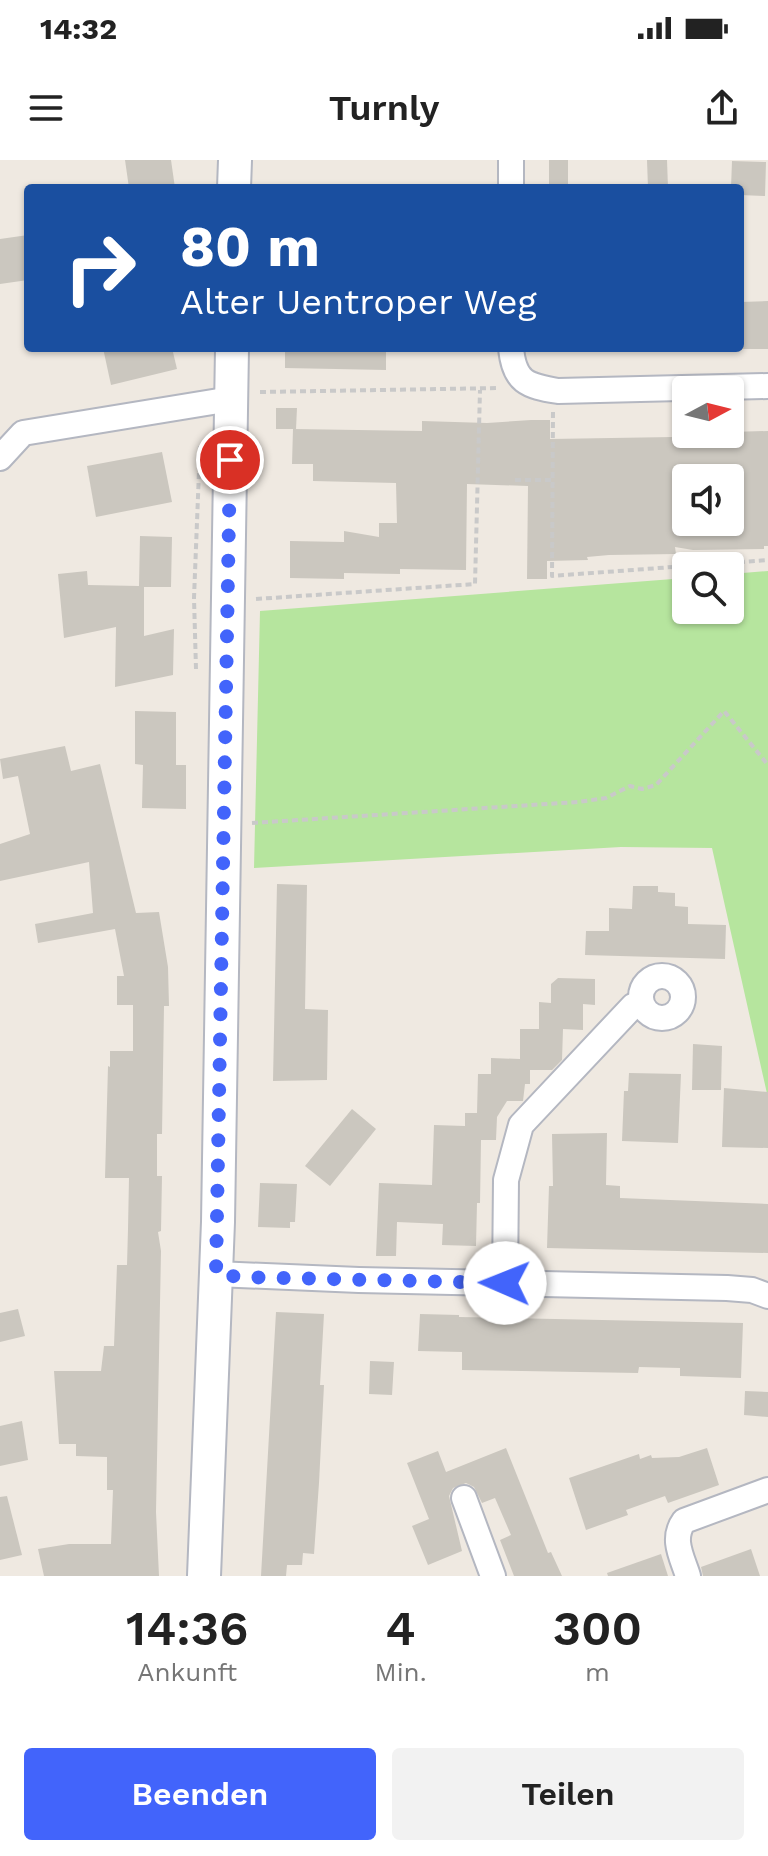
<!DOCTYPE html>
<html lang="de">
<head>
<meta charset="utf-8">
<style>
  body { margin:0; font-family:"Work Sans",sans-serif; background:#f2f2f2; color:#222; height:100vh; display:flex; flex-direction:column; font-size:30px; white-space:nowrap }
  * { box-sizing:border-box; margin:0 }
  p { font-size:26px; color:#767676 }
  .icon { flex:none; width:44px; height:44px; fill:none; stroke:currentColor; stroke-width:2; stroke-linecap:round; stroke-linejoin:round }
  .map { position:relative; height:1416px; overflow:hidden }
  .sheet { display:flex; flex-direction:column; background:#fff; flex:1 }
  .sheet>* { flex:none }
  .banner { position:absolute; left:24px; top:24px; width:720px; height:168px; border-radius:8px; box-shadow:0 2px 6px #0004; background:#1a4fa0; color:#fff; overflow:hidden }
  .needle { width:52px; rotate:83deg }
  .controls { position:absolute; left:672px; top:216px; display:grid; gap:16px }
  .controls a { display:grid; place-items:center; width:72px; height:72px; border-radius:8px; background:#fff; box-shadow:0 2px 6px #0004; font-size:40px }
  .pin { position:absolute; display:grid; place-items:center; width:68px; height:68px; color:#fff; margin:-34px; border:4px solid #fff; border-radius:50%; box-shadow:0 2px 8px #0007 }
  .me { position:absolute; width:88px; margin:-44px; rotate:271deg; stroke-linejoin:round; filter:drop-shadow(0 0 6px #0008) }
  .turn { display:flex; align-items:center; gap:28px; height:168px; padding:0 24px; font-size:36px }
  .turn .icon { width:104px; height:104px; stroke-width:2.5 }
  .turn b { display:block; font-size:56px; line-height:68px }
  .eta { display:flex; justify-content:space-evenly; align-items:center; height:136px; text-align:center }
  .eta b { font-size:48px; font-weight:600; line-height:56px }
  .action { display:flex; gap:16px; margin-top:auto; padding:16px 24px }
  .action a { flex:1; height:92px; border-radius:8px; background:#4264fb; color:#fff; font-size:32px; font-weight:600; line-height:92px; text-align:center }
  .action a+a { background:#f2f2f2; color:#222 }
  .status { display:flex; justify-content:space-between; align-items:center; height:56px; padding:0 40px; background:#fff; direction:ltr }
  .status svg { height:22px; fill:currentColor }
  header { display:flex; justify-content:space-between; align-items:center; height:104px; padding:0 24px; background:#fff; font-size:36px; font-weight:600 }
  .map>svg:first-child { display:block }
  .green { fill:#b6e59e }
  .building { fill:#cbc7bf; fill-rule:evenodd }
  .lines { fill:none; stroke-linecap:round; stroke-linejoin:round }
  .minor-casing { stroke:#b4b7c1; stroke-width:28 }
  .tertiary-casing { stroke:#b4b7c1; stroke-width:36 }
  .path { stroke:#c9c9c9; stroke-width:4; stroke-dasharray:6 4; stroke-linecap:butt }
  .minor { stroke:#fff; stroke-width:24 }
  .tertiary { stroke:#fff; stroke-width:32 }
  .route { stroke:#4264fb; stroke-width:14; stroke-dasharray:0 25.2 }
</style>
</head>
<body>
<div class="status"><b>14:32</b><svg viewBox="0 0 49 12"><path d="M0 12V9h3v3zM5 12V6h3v6zM10 12V3h3v9zM15 12V0h3v12zM26 1h20v11H26zM47 4h2v5h-2z"/></svg></div>
<header><svg class="icon" aria-label="menu" viewBox="0 0 24 24"><path d="M4 6h16M4 12h16M4 18h16"/></svg>Turnly<svg class="icon" aria-label="share" viewBox="0 0 24 24"><path d="M12 15V3M7 8l5-5 5 5M5 13v7h14v-7"/></svg></header>
<div class="map">
<svg width="768" height="1416" viewBox="0 0 768 1416">
  <rect width="100%" height="100%" fill="#efe9e1"/>
  <path class="green" d="M768 411V938L712 688 621 687 254 708 260 451 686 418V450H730V414Z"/>
  <g class="building">
    <path d="M125 0H171L175 28H129Z"/>
    <rect x="549" y="0" width="19" height="28"/>
    <path d="M647 0H667L668 28H648Z"/>
    <path d="M732 1 766 2 765 36 740 35V28H731Z"/>
    <path d="M28 75V120L0 124V79Z"/>
    <path d="M768 141V189H740V142Z"/>
    <path d="M103 188H172L177 209 111 225Z"/>
    <path d="M285 188H386V210L285 208Z"/>
    <path d="M276 248H297L296 269H276Z"/>
    <path d="M531 260H550V279L673 277V273L730 274V272L768 271V386H764V389L693 390 675 387 676 394 609 395 587 397 588 400 547 401V419H527L528 326 467 324 466 410 400 409V414L344 413V419L290 418V381L344 382V371L379 377V363H397L396 323 313 321V304H292L293 269 422 271V261L487 263ZM686 318H730V362H686Z"/>
    <path d="M162 292 172 342 96 357 87 306Z"/>
    <path d="M140 376 172 377 171 427H144V476L174 469 173 515 115 527 116 467 64 478 58 414 87 411 88 425 139 426Z"/>
    <path d="M135 551 176 552V605H186V649L142 648 143 605 135 604Z"/>
    <path d="M65 586 71 611 100 604 136 753 159 752 168 807 169 846H164L162 974H157V1016H162L161 1071 158 1072 161 1091 156 1352 159 1416H44L38 1389 69 1384H111L113 1330H107V1297L76 1296V1284H59L54 1211H101L104 1186H114L117 1105H127L128 1069 129 1018H105L108 906 110 907V891H133V845H117V816H124L115 769 38 783 35 764 93 753 89 702 0 721V684L30 674 18 616 3 619 0 599Z"/>
    <path d="M277 724 307 725 305 849 328 850 327 920 273 921Z"/>
    <path d="M633 726H658V732L675 733V746L688 747V764L726 765 725 799 585 795 586 771H609V748L632 749Z"/>
    <path d="M558 818 595 819V845L583 844V870L563 869 562 900 552 910H530V924H525L523 941H507L497 957 496 980H481L480 1043H477L476 1086 442 1085 443 1064 397 1062 396 1096H376L379 1023 432 1025 434 965 465 966V953H477L478 914H491V898L520 899V869H539V842L551 843V824Z"/>
    <path d="M693 884 722 886 721 930H692Z"/>
    <path d="M629 913 681 914 678 983 622 981 624 931H628Z"/>
    <path d="M724 928 768 932V988L722 987Z"/>
    <path d="M352 949 376 969 330 1026 305 1006Z"/>
    <path d="M607 973 606 1025 620 1026V1038L768 1044V1093L547 1088 549 1026H553L552 974Z"/>
    <path d="M260 1023 297 1024 295 1062H290V1068L258 1067Z"/>
    <path d="M18 1149 25 1176 0 1182V1153Z"/>
    <path d="M276 1152 324 1154 320 1225H324L319 1323 314 1394 303 1393 302 1405H287L286 1416H261Z"/>
    <path d="M420 1154 459 1155V1157L743 1163 741 1218 680 1216V1208L639 1207 638 1213 462 1210V1192L418 1191Z"/>
    <path d="M370 1201 394 1202 392 1235 369 1234Z"/>
    <path d="M745 1231 768 1232V1257L744 1255Z"/>
    <path d="M22 1261 28 1300 0 1306V1266Z"/>
    <path d="M506 1288 548 1393 551 1392 562 1416H514L500 1380 511 1375 495 1338 482 1343 474 1327 466 1323 453 1328 449 1336 462 1391 428 1405 412 1366 429 1359 407 1303 438 1291 446 1312Z"/>
    <path d="M707 1288 719 1325 668 1343 665 1336 626 1350 628 1355 586 1370 569 1318 639 1294 640 1299 651 1295 652 1298 679 1297Z"/>
    <path d="M7 1336 22 1395 0 1400V1337Z"/>
    <path d="M751 1389 760 1416H703L701 1407Z"/>
    <path d="M661 1394 668 1416H608L607 1413Z"/>
  </g>
  <g class="lines">
    <defs>
      <g id="minor">
        <path d="M511 28V0"/>
        <path d="M511 188C514 222 527 226 558 231L768 226"/>
        <path d="M0 298 23 273 231 239"/>
        <circle cx="662" cy="837" r="21"/>
        <path d="M216 1114 359 1120 727 1128 752 1130 768 1136"/>
        <path d="M505 1123 506 1020 521 965 633 846H642"/>
        <path d="M464 1338 493 1416"/>
        <path d="M688 1416C682 1397 671 1379 684 1361L768 1330"/>
      </g>
      <g id="tertiary">
        <path d="M234 28 235 0"/>
        <path d="M204 1416 218 1062 232 188"/>
      </g>
    </defs>
    <use href="#minor" class="minor-casing"/>
    <use href="#tertiary" class="tertiary-casing"/>
    <g class="path">
      <path d="M260 232 499 228"/>
      <path d="M553 252 552 416 686 406"/>
      <path d="M515 320H552"/>
      <path d="M689 406 768 400"/>
      <path d="M256 439 475 424 480 230"/>
      <path d="M196 509 194 438 200 286"/>
      <path d="M252 663 578 642 606 638 630 626 642 629 656 625 724 551 768 605"/>
    </g>
    <use href="#minor" class="minor"/>
    <use href="#tertiary" class="tertiary"/>
  </g>
  <g class="lines">
    <path class="route" d="M230 300 216 1114 240 1117 505 1123"/>
  </g>
</svg>
<div class="controls">
<a><svg class="needle" viewBox="-14 -14 28 28"><path d="M0-13l5 13h-10z" fill="#e53935"/><path d="M0 13l5-13h-10z" fill="#767676"/></svg></a>
<a><svg class="icon" aria-label="sound" viewBox="0 0 24 24"><path d="M4 9h4l5-4v14l-5-4H4zM17 9q2 3 0 6"/></svg></a>
<a><svg class="icon" aria-label="search" viewBox="0 0 24 24"><circle cx="10" cy="10" r="6"/><path d="M15 15l6 6"/></svg></a>
</div>
<div class="pin" style="left:230px;top:300px;background:#d93025"><svg class="icon" aria-label="arrive" viewBox="0 0 24 24"><path d="M6 21V4h12l-3 4 3 4H6"/></svg></div>
<svg class="me" style="left:505px;top:1123px" viewBox="-20 -20 40 40"><circle r="19" fill="#fff"/><path d="M0-13L10 11 0 6-10 11z" fill="#4264fb"/></svg>
<div class="banner">
<div class="turn"><svg class="icon" aria-label="right" viewBox="0 0 24 24"><path d="M7 20v-9h11M14 6l5 5-5 5"/></svg><div><b>80 m</b>Alter Uentroper Weg</div></div>
</div>
</div>
<section class="sheet">
<div class="eta">
<div><b>14:36</b><p>Ankunft</p></div>
<div><b>4</b><p>Min.</p></div>
<div><b>300</b><p>m</p></div>
</div>
<div class="action"><a>Beenden</a><a>Teilen</a></div>
</section>
</body>
</html>
